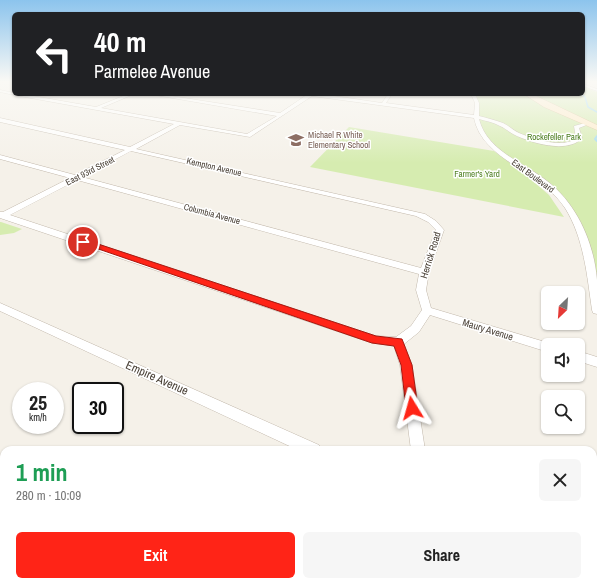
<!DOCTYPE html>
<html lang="en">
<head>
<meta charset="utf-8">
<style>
  body { margin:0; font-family:"Archivo Narrow",sans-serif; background:#f6f6f6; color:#222; height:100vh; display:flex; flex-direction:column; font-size:15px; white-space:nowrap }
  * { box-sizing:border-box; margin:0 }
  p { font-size:13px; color:#767676 }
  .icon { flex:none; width:22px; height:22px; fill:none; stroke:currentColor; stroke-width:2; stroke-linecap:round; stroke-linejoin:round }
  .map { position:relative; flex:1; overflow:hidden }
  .sheet { position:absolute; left:0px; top:446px; width:597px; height:140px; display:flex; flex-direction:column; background:#fff; border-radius:12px 12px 0 0; box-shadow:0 1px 3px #0004 }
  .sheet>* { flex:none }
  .top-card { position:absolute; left:12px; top:12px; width:573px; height:84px; border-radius:6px; box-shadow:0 1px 3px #0004; background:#202124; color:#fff; overflow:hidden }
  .needle { width:26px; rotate:205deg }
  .buttons { position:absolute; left:541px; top:286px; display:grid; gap:8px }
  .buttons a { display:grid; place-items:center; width:44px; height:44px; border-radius:6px; background:#fff; box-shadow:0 1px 3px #0004; font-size:20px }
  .speed { position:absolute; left:12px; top:382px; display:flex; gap:8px; font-size:20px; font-weight:700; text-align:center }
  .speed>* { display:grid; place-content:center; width:52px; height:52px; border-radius:50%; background:#fff; box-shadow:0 1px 3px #0004; line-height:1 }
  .speed small { font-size:10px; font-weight:400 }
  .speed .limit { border:2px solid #111; border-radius:6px; background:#fff; color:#111 }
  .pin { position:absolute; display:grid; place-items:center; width:34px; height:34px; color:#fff; margin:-17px; border:2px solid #fff; border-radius:50%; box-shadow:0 1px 4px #0007 }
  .me { position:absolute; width:44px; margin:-22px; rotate:352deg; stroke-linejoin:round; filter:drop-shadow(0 0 3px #0008) }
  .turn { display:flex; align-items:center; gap:14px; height:84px; padding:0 16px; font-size:18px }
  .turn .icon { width:52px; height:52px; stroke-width:2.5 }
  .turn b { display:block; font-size:28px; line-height:34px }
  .round { display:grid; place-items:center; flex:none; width:42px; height:42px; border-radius:6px; background:#f6f6f6 }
  .headline { display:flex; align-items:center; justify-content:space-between; height:68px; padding:0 16px }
  h1 { font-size:24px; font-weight:800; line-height:30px; color:#1e9e55 }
  .primary-button { display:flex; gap:8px; margin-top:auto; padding:8px 16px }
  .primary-button a { flex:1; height:46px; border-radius:6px; background:#ff2417; color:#fff; font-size:16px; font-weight:800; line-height:46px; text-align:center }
  .primary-button a+a { background:#f6f6f6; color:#222 }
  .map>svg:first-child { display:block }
  .green { fill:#d6ecb0 }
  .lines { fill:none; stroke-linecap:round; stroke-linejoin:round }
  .stream-far1 { stroke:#a2dbf5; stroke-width:1.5 }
  .stream { stroke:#a2dbf5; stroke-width:2 }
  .street-casing { stroke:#c2b8ab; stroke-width:1 }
  .secondary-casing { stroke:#d8c196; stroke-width:1 }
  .street { fill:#fff; fill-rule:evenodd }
  .secondary { fill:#ffedca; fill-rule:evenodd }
  .route { fill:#ff2417; stroke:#a6170f }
  .labels { text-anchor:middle; stroke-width:3; stroke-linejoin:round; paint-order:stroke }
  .far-education-label { font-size:9px; fill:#785e54; stroke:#fff; text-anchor:start }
  .far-park-label { font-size:9px; fill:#508125; stroke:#fff }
  .far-street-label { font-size:9px; fill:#4a4137; stroke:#fff }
  .street-label { font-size:10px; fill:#4a4137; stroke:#fff }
  .near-street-label { font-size:12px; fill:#4a4137; stroke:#fff }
</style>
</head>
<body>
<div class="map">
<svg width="597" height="586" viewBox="0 0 597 586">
  <rect width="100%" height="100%" fill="#f5f1e9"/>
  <g class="green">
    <path d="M583 86 597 92V312L584 237 559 195 510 159 483 135C476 122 481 106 472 94H583Z"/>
    <path d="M349 127 494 151 519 169 549 195 564 217 310 167Z"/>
    <path d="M0 222H1L22 229 14 233 0 235Z"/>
  </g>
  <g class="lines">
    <path class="stream-far1" d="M581 94 585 97 588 107 597 112"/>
    <path class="stream" d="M597 136 595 139 597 141"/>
    <defs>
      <g id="street">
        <path d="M583 84 597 89V91L583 86Z"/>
        <path d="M0 90 14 93V94H22L96 107 128 94H134L101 108 247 134 277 116 149 94H159L280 113 308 94H320L382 103 388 94H392L386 103 474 115 475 103 471 94H475L479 103V116C487 118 495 120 503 123 509 126 513 130 519 133 533 139 564 149 576 138L574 126 589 122V124L579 128 582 138C568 154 530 143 513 134 509 132 505 128 500 126 493 122 486 121 479 119 487 150 520 161 543 178 575 200 594 241 597 280 597 291 597 303 597 314L593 313 592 310C587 276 584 238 565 208 542 172 482 160 474 118L312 96 250 137 180 125 136 149 425 214 436 221 444 230 429 272 426 290 431 308 552 344 553 345H548V352L430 315 419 332 404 344 412 365 425 450H411L400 365 394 346 372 343 0 218V212H3L70 178 0 159V155L75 175 125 150 0 122V118L130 147 174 124 14 95 0 92ZM131 151 416 216 428 222 436 230 421 268 82 177ZM77 180 419 274 416 290 422 310 411 326 396 337 376 336 10 215Z"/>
        <path d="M0 303 319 445 321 450H298L0 311Z"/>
        <path d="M578 351 597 357V367L578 361Z"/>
        <path d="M0 506 4 508V525L0 523Z"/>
        <path d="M87 582H108L110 586H89Z"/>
        <path d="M430 582H448L449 586H431Z"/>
      </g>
      <path id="secondary" d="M524 94H532L597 125V130L544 107Z"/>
    </defs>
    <use href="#street" class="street-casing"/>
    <use href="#secondary" class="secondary-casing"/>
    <use href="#street" class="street"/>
    <use href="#secondary" class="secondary"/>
  </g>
  <linearGradient id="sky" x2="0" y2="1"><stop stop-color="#8cc4ed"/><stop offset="0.5" stop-color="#faf9f5"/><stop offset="1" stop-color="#faf9f5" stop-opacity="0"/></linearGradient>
  <rect width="597" height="163" fill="url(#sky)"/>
  <path class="route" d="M83 239 376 336 402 339 412 365 418 408 416 412 412 413 408 412 406 408 401 365 394 346 372 343 81 243 80 242Z"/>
  <defs>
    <symbol id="school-bare" viewBox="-9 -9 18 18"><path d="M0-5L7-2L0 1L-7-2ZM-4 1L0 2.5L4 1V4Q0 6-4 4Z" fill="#8d6e63" stroke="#fff" stroke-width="2.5" paint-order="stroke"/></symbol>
  </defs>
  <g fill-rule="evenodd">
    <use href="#school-bare" x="285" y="129" width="22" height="22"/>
  </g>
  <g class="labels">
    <g class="far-education-label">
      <text x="308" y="138">Michael R White<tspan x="308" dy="10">Elementary School</tspan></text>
    </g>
    <g class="far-park-label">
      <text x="554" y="140">Rockefeller Park</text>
      <text x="477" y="177">Farmer's Yard</text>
    </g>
    <g class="far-street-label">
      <text transform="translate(214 167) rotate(13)" y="3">Kempton Avenue</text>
      <text transform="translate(90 171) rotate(-27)" y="3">East 93rd Street</text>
      <text transform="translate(533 176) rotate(36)" y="3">East Boulevard</text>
      <text transform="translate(212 214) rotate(15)" y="3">Columbia Avenue</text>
    </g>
    <g class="street-label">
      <text transform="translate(430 255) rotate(-73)" y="4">Herrick Road</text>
      <text transform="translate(488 329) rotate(17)" y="4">Maury Avenue</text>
    </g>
    <g class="near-street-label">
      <text transform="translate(157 378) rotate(24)" y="4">Empire Avenue</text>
    </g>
  </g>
</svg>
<div class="buttons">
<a><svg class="needle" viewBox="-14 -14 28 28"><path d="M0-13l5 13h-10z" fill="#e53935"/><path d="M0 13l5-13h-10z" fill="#767676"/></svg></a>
<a><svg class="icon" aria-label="sound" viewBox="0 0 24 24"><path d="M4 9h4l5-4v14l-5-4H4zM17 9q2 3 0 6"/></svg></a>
<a><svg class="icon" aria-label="search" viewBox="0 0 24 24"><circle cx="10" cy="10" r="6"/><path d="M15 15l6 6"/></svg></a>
</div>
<div class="speed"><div>25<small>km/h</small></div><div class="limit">30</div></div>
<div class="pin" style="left:83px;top:242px;background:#d93025"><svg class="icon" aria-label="arrive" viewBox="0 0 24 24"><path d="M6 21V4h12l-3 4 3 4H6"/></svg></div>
<svg class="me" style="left:412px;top:408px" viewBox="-20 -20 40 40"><path d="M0-17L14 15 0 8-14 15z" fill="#ff2417" stroke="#fff" stroke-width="4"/></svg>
<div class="top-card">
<div class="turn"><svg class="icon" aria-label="left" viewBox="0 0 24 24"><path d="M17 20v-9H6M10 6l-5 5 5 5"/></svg><div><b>40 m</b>Parmelee Avenue</div></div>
</div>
<section class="sheet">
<div class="headline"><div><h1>1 min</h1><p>280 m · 10:09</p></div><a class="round"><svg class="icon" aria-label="close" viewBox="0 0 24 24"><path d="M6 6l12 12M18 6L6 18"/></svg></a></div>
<div class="primary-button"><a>Exit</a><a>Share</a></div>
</section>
</div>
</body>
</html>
